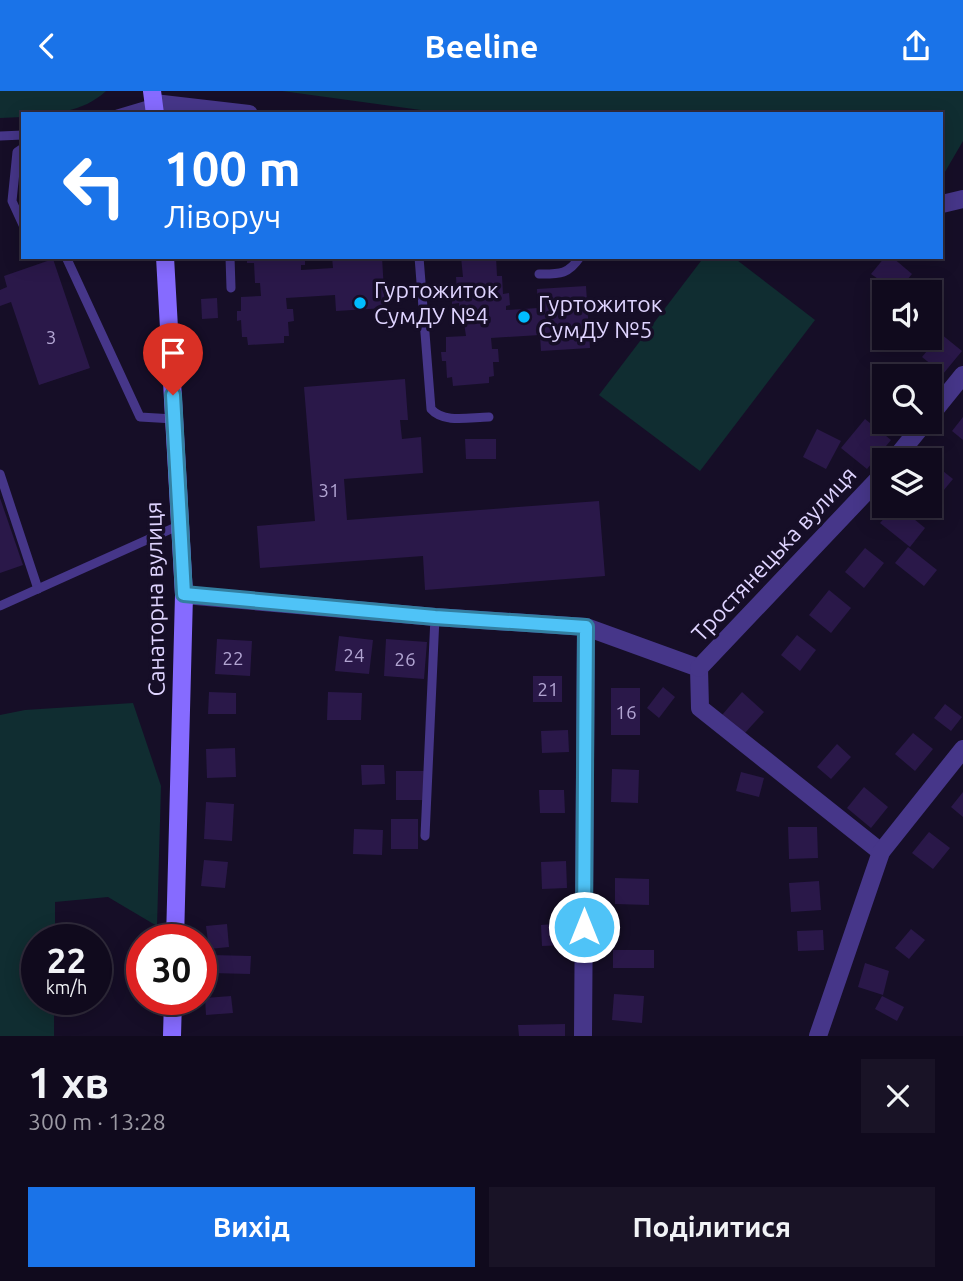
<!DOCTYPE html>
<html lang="uk">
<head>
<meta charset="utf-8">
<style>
  body { margin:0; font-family:Ubuntu,sans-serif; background:#191326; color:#f1f3f6; height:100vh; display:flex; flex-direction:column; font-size:26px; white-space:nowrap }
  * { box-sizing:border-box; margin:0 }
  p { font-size:23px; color:#9c9aa4 }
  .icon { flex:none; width:38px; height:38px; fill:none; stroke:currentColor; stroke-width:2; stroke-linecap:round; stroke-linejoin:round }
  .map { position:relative; height:945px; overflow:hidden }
  .panel { display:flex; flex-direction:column; background:#100a1d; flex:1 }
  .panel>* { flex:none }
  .guide { position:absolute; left:21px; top:21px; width:922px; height:147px; border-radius:0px; box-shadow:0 4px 18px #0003,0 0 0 2px #302b3b; background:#1a73e8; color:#fff; overflow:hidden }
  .controls { position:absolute; left:872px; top:189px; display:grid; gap:14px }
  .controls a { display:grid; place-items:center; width:70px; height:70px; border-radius:0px; background:#100a1d; box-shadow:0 4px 18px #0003,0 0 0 2px #302b3b; font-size:35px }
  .speed { position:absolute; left:21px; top:833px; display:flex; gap:14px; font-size:35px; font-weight:700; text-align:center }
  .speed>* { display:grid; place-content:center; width:91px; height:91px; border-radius:50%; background:#100a1d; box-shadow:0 4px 18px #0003,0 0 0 2px #302b3b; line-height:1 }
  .speed small { font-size:18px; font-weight:400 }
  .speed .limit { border:10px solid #d22; background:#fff; color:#111 }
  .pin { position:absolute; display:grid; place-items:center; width:60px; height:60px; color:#fff; margin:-72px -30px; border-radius:50% 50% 50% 0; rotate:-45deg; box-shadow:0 0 7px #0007 }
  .pin .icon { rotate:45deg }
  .me { position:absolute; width:77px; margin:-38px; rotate:0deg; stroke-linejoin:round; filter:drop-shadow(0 0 5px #0008) }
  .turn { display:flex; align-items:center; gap:24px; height:147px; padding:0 28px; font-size:32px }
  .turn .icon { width:91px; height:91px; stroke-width:2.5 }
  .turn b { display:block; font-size:49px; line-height:60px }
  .round { display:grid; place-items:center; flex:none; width:74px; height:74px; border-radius:0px; background:#191326 }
  .summary { display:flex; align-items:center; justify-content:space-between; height:119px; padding:0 28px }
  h1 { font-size:42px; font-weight:700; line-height:52px }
  .button { display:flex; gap:14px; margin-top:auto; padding:14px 28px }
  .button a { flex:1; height:80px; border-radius:0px; background:#1a73e8; color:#fff; font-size:28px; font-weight:700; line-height:80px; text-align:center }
  .button a+a { background:#191326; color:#f1f3f6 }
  header { display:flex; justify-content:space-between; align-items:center; height:91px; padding:0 28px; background:#1a73e8; color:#fff; font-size:32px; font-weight:700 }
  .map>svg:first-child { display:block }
  .green { fill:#102d31 }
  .building { fill:#2a1849 }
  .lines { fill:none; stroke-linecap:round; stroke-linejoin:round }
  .lane { stroke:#463689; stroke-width:9 }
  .street { stroke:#463689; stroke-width:18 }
  .secondary { stroke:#866bff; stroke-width:18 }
  .route-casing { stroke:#337fa1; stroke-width:18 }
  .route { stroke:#4fc3f7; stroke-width:12 }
  .poi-dot { fill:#00bcff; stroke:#160e27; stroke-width:2.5 }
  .labels { text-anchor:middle; stroke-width:7; stroke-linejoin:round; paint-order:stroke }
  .number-label { font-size:19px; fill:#b2a5d2 }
  .poi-label { font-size:23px; fill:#dfd4ff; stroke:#160e27; text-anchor:start }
  .street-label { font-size:23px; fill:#dfd4ff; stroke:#160e27 }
</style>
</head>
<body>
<header><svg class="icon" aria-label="back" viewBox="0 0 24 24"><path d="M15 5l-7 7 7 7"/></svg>Beeline<svg class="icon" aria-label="share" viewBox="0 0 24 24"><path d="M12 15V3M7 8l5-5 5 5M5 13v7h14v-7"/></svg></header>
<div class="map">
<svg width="963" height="945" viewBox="0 0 963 945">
  <rect width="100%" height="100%" fill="#160e27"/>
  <g class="green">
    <path d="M0 0H106C82 22 53 23 23 23V26L0 27Z"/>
    <path d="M282 0H963V50L942 86V23H450Z"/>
    <path d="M704 166H733L815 229 700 380 599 304Z"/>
    <path d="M133 612 161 695 157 835 108 806 55 811V849H37V908H54V945H0V624L25 619Z"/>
  </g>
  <g class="building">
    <path d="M247 166H305V174H301V179L333 177 332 166H382L385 217 336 220 335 204 286 207 287 218H293L294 230 288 231 289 245H284V252L248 254 247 246H242L241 229 237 230V220H241V206L261 205 260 192H255L254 172H247Z"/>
    <path d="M461 166H496L497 185H502L503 203 509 202 510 214 506 215V219L538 217 537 198 586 195 590 257 541 260 540 244 491 247 492 258H498L499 271H493L494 285 489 286V292L453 295 452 286 447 287 446 270H442L441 261H446V246L466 245 464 232 460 233 459 212 452 213V201L457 200 456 186H463Z"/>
    <path d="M885 166H892L912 183 897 201 871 183Z"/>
    <path d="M53 168 90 277 39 294 11 211 0 215V199L7 196 4 185Z"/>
    <path d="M217 207 218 227 202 228 201 208Z"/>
    <path d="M941 243 962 260 943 283 922 266Z"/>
    <path d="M405 288 408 329H400L402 348 421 346 423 382 344 388 347 429 599 410 605 485 425 499 423 465 260 477 257 435 315 430 304 296Z"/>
    <path d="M963 326V349L952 340Z"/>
    <path d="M865 328 891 349 867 378 841 357Z"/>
    <path d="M817 338 841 350 826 378 803 366Z"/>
    <path d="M465 348H496V368H466Z"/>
    <path d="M929 369 953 388 934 411 929 408Z"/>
    <path d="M0 407 23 474 0 482Z"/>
    <path d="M895 415H898L925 437 910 456 880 432Z"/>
    <path d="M908 456 937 479 924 495 895 472Z"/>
    <path d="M865 457 884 472 864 497 845 481Z"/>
    <path d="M829 499 851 517 831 542 809 524Z"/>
    <path d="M797 544 816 559 800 580 781 564Z"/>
    <path d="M339 545 373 549 369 583 335 580Z"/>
    <path d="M217 548 252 550 250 585 215 583Z"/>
    <path d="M386 548 427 551 424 588 384 585Z"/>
    <rect x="533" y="585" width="29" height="26"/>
    <path d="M663 596 675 606 659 627 647 617Z"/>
    <rect x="611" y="597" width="29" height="47"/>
    <path d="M209 601 236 602V623H208Z"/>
    <path d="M328 601 362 602 361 629H327Z"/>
    <path d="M742 601 764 621 744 643 722 624Z"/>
    <path d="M945 613 962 626 951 640 934 627Z"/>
    <path d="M568 639 569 661 542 662 541 640Z"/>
    <path d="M913 642 933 658 915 680 895 663Z"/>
    <path d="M837 653 851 666 831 688 817 676Z"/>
    <path d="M235 657 236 686 207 687 206 658Z"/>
    <path d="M361 674H384L385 693 362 694Z"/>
    <path d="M612 678 639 679 638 712 611 711Z"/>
    <rect x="396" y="680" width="28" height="29"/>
    <path d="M741 681 764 687 759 706 736 700Z"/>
    <path d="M864 696 888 716 871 737 847 717Z"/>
    <path d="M539 699H564L565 722H540Z"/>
    <path d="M963 701V726L951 716Z"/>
    <path d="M206 711 234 713 232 750 204 748Z"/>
    <rect x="391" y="728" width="27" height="30"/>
    <path d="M788 736H817L818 767 789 768Z"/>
    <path d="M354 738 383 739 382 764 353 763Z"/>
    <path d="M929 741 950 757 933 778 912 762Z"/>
    <path d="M204 769 228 771 225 797 201 795Z"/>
    <path d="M566 770 567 797 542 798 541 771Z"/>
    <path d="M615 787 649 788V814L615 813Z"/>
    <path d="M819 790 821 819 791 821 789 792Z"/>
    <path d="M566 832 567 854 542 855 541 834Z"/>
    <path d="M227 833 229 856 209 858 206 835Z"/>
    <path d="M911 838 925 849 909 868 895 857Z"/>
    <path d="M823 839 824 859 798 860 797 840Z"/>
    <rect x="613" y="859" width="41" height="18"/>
    <path d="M211 864 251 865 250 883 211 882Z"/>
    <path d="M865 872 889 880 883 904 858 896Z"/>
    <path d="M614 903 644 905 642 932 612 929Z"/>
    <path d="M231 905 233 922 206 924 205 907Z"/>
    <path d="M882 905 904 916 897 930 875 918Z"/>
    <path d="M565 933V945H519L518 934Z"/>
  </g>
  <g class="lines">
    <g class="lane">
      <path d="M117 23 154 12"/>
      <path d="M0 45 23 44"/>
      <path d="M23 57 17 61 12 110 23 134"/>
      <path d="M66 166 140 326 174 328"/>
      <path d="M230 166 231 197"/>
      <path d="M419 166 431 318C444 333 471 326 489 326"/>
      <path d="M539 183C559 183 568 184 580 166"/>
      <path d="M0 383 38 498"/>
      <path d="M0 515 180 434"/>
      <path d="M425 745 435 526"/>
    </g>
    <g class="street">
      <path d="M154 12 249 23"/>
      <path d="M942 113 963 108"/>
      <path d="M929 326 963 284"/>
      <path d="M894 369 925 331"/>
      <path d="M184 504 435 526 586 536 699 577 700 617 881 761"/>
      <path d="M699 577 884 382"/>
      <path d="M583 945 586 536"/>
      <path d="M818 945 881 761 963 658"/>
    </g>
    <g class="secondary">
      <path d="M152 0 155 23"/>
      <path d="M165 166 184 504 175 849"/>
      <path d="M172 945 173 908"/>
    </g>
  </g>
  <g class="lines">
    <defs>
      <path id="route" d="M173 304 184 503 435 526 586 536 584 836"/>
    </defs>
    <use href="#route" class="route-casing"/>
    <use href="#route" class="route"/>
  </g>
  <g class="poi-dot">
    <circle cx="360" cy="212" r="7"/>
    <circle cx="524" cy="226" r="7"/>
  </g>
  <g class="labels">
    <g class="number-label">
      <text x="51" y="253">3</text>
      <text x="329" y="406">31</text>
      <text x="354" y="571">24</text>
      <text x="233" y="574">22</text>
      <text x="405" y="575">26</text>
      <text x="548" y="605">21</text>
      <text x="626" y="628">16</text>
    </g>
    <g class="poi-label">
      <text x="374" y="207">Гуртожиток<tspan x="374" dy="26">СумДУ №4</tspan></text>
      <text x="538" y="221">Гуртожиток<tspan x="538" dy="26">СумДУ №5</tspan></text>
    </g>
    <g class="street-label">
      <text transform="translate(774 463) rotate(-47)" y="8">Тростянецька вулиця</text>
      <text transform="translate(155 508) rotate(-91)" y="8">Санаторна вулиця</text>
    </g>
  </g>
</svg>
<div class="controls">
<a><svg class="icon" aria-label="sound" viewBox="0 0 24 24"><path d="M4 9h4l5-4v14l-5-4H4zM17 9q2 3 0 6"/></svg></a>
<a><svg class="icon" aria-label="search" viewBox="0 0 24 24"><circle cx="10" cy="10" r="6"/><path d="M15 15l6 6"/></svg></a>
<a><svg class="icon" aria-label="layers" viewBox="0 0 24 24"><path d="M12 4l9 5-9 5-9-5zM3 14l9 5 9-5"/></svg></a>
</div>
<div class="speed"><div>22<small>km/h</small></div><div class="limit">30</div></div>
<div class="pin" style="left:173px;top:304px;background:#d93025"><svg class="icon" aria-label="arrive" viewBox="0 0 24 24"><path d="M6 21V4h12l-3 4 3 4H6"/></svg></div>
<svg class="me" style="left:584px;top:836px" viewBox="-20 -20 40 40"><circle r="17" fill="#4fc3f7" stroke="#fff" stroke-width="3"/><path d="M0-11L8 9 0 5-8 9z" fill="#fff"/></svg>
<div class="guide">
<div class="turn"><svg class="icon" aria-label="left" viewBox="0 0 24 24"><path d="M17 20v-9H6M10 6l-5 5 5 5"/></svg><div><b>100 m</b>Ліворуч</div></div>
</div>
</div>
<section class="panel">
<div class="summary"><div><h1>1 хв</h1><p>300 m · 13:28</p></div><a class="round"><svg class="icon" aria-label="close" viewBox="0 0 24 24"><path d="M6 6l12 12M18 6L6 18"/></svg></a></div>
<div class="button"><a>Вихід</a><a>Поділитися</a></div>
</section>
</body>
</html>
